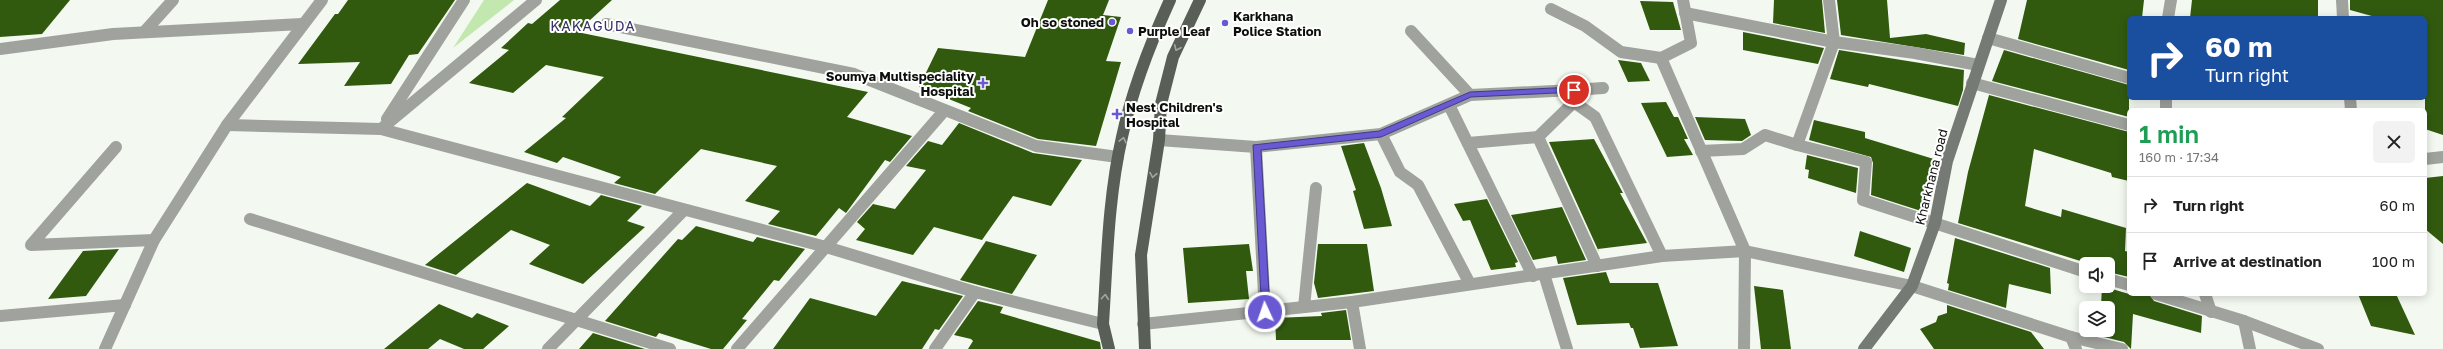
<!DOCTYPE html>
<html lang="en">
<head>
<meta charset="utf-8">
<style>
  body { margin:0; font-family:"Golos Text",sans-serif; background:#f2f2f2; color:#222; height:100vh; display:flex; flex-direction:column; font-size:15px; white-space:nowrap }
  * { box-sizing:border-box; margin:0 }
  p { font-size:13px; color:#767676 }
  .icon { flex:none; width:22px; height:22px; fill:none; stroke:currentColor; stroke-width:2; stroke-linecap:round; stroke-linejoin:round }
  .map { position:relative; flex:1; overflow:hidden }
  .drawer { position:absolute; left:2127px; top:108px; width:300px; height:188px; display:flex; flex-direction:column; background:#fff; border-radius:6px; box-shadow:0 2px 10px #0003 }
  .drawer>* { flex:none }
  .guide { position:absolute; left:2127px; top:16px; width:300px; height:84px; border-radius:6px; box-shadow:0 2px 10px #0003; background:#1a4fa0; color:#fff; overflow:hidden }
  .controls { position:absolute; left:2079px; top:257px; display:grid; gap:8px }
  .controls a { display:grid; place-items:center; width:36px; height:36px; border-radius:6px; background:#fff; box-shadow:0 2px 10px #0003; font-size:20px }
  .pin { position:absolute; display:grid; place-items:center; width:34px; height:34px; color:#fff; margin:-17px; border:2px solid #fff; border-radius:50%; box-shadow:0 1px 4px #0007 }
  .me { position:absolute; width:44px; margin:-22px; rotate:357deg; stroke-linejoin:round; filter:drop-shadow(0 0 3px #0008) }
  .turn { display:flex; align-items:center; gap:14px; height:84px; padding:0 12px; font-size:18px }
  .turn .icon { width:52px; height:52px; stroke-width:2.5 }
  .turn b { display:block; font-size:28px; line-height:34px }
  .round { display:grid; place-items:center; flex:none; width:42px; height:42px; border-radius:6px; background:#f2f2f2 }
  .headline { display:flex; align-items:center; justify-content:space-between; height:68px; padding:0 12px }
  h1 { font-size:24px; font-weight:600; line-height:30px; color:#1e9e55 }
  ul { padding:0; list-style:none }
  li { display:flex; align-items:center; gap:12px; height:56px; padding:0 12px; border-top:1px solid #e0e0e0 }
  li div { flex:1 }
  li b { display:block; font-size:15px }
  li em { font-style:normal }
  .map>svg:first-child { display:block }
  .green { fill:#c3e8af }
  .building { fill:#315a0f }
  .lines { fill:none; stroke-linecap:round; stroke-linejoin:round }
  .street { stroke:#a0a29e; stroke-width:12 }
  .secondary { stroke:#767a75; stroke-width:12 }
  .primary { stroke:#595e57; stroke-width:12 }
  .oneway { stroke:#a4a6a3 }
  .route { fill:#6959d2; stroke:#443a88 }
  .poi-dot { fill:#6959d2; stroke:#fff; stroke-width:1.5 }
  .labels { text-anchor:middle; stroke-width:4; stroke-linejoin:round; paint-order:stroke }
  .poi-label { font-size:13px; font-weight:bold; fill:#0d0f0c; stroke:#fff; text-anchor:start }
  .street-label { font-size:13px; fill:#0d0f0c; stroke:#fff }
  .neighbourhood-label { font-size:14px; letter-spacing:1px; fill:#362f6b; stroke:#fff }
</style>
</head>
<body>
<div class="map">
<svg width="2443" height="349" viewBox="0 0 2443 349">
  <rect width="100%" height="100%" fill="#f3f9f0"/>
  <path class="green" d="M484 0H514L453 48Z"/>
  <g class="building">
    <path d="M0 0H70L42 34 0 37Z"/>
    <path d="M348 0H455L418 54 409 55 391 84 344 86 360 62 298 64 335 14H338Z"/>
    <path d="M560 0H612L577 32 868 92 847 117 912 136 890 162 885 160 846 213 839 208 816 236 768 224 780 211 745 201 777 166 701 149 655 194 614 183 621 177 563 157 557 163 524 152 566 118 562 117 604 77 546 65 513 93 469 83 509 50 501 48 528 23 532 24Z"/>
    <path d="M1048 0H1109L1103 15 1121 17 1106 61 1121 62 1096 146 1038 139 968 111 971 108 919 87 938 48 1025 57Z"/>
    <path d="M1774 0H1822L1825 33 1773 23Z"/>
    <path d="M1837 0H1887L1890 38 1926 34 1965 43 1964 55 1841 35Z"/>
    <path d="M2027 0H2144L2142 18H2129V70L2018 39Z"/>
    <path d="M2192 0H2318V18H2190Z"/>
    <path d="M2350 0H2443V135L2425 129V18H2379L2350 10Z"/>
    <path d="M1640 1 1673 2 1681 30H1650Z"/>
    <path d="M1743 32 1824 48 1818 64 1743 50Z"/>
    <path d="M1839 50 1964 70 1963 90 1958 106 1869 84 1868 87 1830 79Z"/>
    <path d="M2004 50 2129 85V117L1992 81Z"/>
    <path d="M1618 60 1641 63 1650 81 1628 82Z"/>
    <path d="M1989 95 2129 132V181L2112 177 2111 173 2034 149 2025 206 2061 217 2062 209 2126 228 2125 251 2129 252V277L2108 272V264H2090L1958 223 1968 172Z"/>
    <path d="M1666 102 1674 117H1678L1688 139H1684L1693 155 1667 157 1641 103Z"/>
    <path d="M1695 117 1745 119 1751 135 1742 141 1705 140Z"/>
    <path d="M1814 120 1865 132V138L1937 160 1921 211 1871 195 1873 163 1871 157 1809 140Z"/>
    <path d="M959 123 1033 153 1082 160 1051 206 1013 196 982 240 934 227 913 255 856 240 865 229 857 222 873 204 895 209 926 170 906 166 928 141 942 145Z"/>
    <path d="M1594 139 1623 193H1620L1647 243 1598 249 1599 252 1549 142Z"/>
    <path d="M1364 143 1381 188 1392 226 1364 229 1353 191 1356 190 1341 146Z"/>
    <path d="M1807 155 1858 168 1856 193 1808 178 1809 170 1805 169Z"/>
    <path d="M2443 176V244L2425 229V178Z"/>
    <path d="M527 183 590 206 601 195 642 206 627 221 645 227 583 284 529 264 550 245 511 230 456 275 425 265Z"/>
    <path d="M1487 199 1518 262 1515 263 1516 267 1491 270 1470 220 1463 221 1454 204Z"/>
    <path d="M1562 207 1586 260 1558 264 1556 256 1533 260 1511 215Z"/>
    <path d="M696 226 753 242 757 237 805 249 779 281 774 280 742 319 747 320 723 349H711L659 333 656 337 605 321 678 239 682 240Z"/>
    <path d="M1860 231 1911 248 1904 272 1854 256Z"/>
    <path d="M1955 238 2050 268 2051 294 2009 284 2006 308 1948 290 1949 284 1947 283Z"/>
    <path d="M986 241 1037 255 1012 294 960 280Z"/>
    <path d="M1249 244 1253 271H1246L1249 299 1188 303 1183 248Z"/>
    <path d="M1318 244H1367L1374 291 1318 298 1314 283Z"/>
    <path d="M119 249 86 296 48 299 83 251Z"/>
    <path d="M1606 272 1610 283H1658L1678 346 1640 348 1633 328H1631L1629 323 1577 325 1563 278Z"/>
    <path d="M902 281 963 296 939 330 935 329 922 349H773L810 298 876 316Z"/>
    <path d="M1754 286 1783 290 1791 349H1761Z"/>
    <path d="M2102 286 2129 294H2149L2154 301 2202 316 2201 333 2133 314 2131 349 2124 342 2088 333V330H2108V308H2090V302L2101 306Z"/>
    <path d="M2358 294H2396L2415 335 2371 326Z"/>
    <path d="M978 301 1003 307 1000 313 1100 342 1101 349H968L973 341 971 339 954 335Z"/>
    <path d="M439 304 472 318 477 313 509 326 483 349H464L440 339 428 349H384Z"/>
    <path d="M1947 305 2031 332 2044 349H1934L1920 329 1936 322 1938 316 1947 313Z"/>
    <path d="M1346 310 1351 340H1276L1275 318 1322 316 1321 313Z"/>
    <path d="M593 333 645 349H579Z"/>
  </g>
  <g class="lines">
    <g class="street">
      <path d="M1683 0 1691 43 1661 58 1745 251 1744 349"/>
      <path d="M2342 0 2343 18"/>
      <path d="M1551 9 1585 26 1621 52 1661 58"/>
      <path d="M1685 13 1834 42 1915 53 1978 65"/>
      <path d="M2168 18 2171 0"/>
      <path d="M606 24 854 74 1036 146 1118 157"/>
      <path d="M146 30 173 0"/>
      <path d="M1411 31 1470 95"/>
      <path d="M1988 38 2129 78"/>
      <path d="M0 49 113 34 302 24"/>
      <path d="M1972 83 2129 125"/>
      <path d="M1603 88 1574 90V102L1595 117 1662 256"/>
      <path d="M2166 98V110"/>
      <path d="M2350 98 2351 110"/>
      <path d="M1574 102 1538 137 1597 266"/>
      <path d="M1449 105 1533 276"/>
      <path d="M387 119 464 0"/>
      <path d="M227 125 381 129 826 247 975 292 1103 324"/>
      <path d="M381 129 536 0"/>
      <path d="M1381 134 1400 172 1418 185 1470 284"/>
      <path d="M1159 140 1256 147 1381 134 1470 95 1574 90"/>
      <path d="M1468 143 1538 137"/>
      <path d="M1797 145 1866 162 1863 200 2086 272"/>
      <path d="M116 147 31 245 154 240"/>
      <path d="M1256 147 1265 312"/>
      <path d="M1701 151 1743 149 1765 135 1797 145 1834 42 1829 0"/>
      <path d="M2425 159 2443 157"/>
      <path d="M250 219 670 349"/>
      <path d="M1544 274 1567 349"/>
      <path d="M2108 279 2129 285"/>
      <path d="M2156 294 2244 321 2318 349"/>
      <path d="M2205 294 2211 312"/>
      <path d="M1352 302 1360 349"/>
      <path d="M1304 307 1316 188"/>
      <path d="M0 316 125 305"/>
      <path d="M2244 321 2250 349"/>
      <path d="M1143 324 1352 302 1662 256 1745 251 1912 286 2071 337 2076 349"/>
      <path d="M2071 337 2122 349"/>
      <path d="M105 349 154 240 227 125 322 0"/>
      <path d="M548 349 684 210"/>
      <path d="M737 349 944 111"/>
      <path d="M935 349 975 292"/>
    </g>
    <path class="secondary" d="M1864 349 1912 286 1935 223 1947 161 2001 0"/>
    <g class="primary">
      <path d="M1109 349 1103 324C1107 262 1108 198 1122 137 1132 90 1150 44 1170 0"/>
      <path d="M1145 349 1141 255 1159 140 1161 104 1173 57 1200 0"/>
    </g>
  </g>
  <defs><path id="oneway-chevron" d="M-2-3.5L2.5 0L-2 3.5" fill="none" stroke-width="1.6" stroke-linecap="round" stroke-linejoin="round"/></defs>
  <g class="oneway">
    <use href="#oneway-chevron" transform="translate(1177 48) rotate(115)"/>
    <use href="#oneway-chevron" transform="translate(1123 140) rotate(-76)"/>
    <use href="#oneway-chevron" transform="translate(1153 175) rotate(99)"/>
    <use href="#oneway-chevron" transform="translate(1105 297) rotate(-85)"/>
  </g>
  <path class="route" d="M1574 87 1578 90 1577 92 1471 97 1381 137 1261 150 1270 312 1269 315H1262L1253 145 1379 131 1470 92Z"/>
  <g class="poi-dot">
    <circle cx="1112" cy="22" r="4"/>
    <circle cx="1225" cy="23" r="4"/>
    <circle cx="1130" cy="31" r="4"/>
    <path d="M981 77h4v4h4v4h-4v4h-4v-4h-4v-4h4z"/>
    <path d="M1115 108h4v4h4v4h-4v4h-4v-4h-4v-4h4z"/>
  </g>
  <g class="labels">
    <g class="poi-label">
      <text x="1233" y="21">Karkhana<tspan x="1233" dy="15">Police Station</tspan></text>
      <text x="1104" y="27" text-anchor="end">Oh so stoned</text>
      <text x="1138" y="36">Purple Leaf</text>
      <text x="974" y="81" text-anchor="end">Soumya Multispeciality<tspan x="974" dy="15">Hospital</tspan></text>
      <text x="1126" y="112">Nest Children's<tspan x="1126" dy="15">Hospital</tspan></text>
    </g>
    <g class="street-label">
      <text transform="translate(1931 177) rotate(-76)" y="5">Kharkhana road</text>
    </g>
    <g class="neighbourhood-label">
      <text x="593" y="31">KAKAGUDA</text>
    </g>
  </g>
</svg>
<div class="controls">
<a><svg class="icon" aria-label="sound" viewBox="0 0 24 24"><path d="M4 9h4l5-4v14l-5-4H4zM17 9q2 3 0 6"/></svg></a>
<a><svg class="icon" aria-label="layers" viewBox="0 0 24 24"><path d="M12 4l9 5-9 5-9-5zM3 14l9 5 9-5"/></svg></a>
</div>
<div class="pin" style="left:1574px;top:90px;background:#d93025"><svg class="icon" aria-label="arrive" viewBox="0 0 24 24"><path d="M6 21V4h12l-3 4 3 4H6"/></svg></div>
<svg class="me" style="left:1265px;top:312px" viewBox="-20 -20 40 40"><circle r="17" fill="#6959d2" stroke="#fff" stroke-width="3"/><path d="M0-11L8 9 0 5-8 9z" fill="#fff"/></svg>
<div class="guide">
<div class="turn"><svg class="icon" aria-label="right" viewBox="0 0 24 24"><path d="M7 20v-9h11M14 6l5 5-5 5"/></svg><div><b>60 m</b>Turn right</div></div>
</div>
<section class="drawer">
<div class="headline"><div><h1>1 min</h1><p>160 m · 17:34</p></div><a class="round"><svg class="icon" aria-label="close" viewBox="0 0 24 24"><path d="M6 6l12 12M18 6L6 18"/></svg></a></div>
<ul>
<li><svg class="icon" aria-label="right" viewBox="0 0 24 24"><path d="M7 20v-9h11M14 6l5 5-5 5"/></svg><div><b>Turn right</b></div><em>60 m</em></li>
<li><svg class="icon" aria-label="arrive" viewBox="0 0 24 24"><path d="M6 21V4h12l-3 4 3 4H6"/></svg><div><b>Arrive at destination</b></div><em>100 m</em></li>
</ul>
</section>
</div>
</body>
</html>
